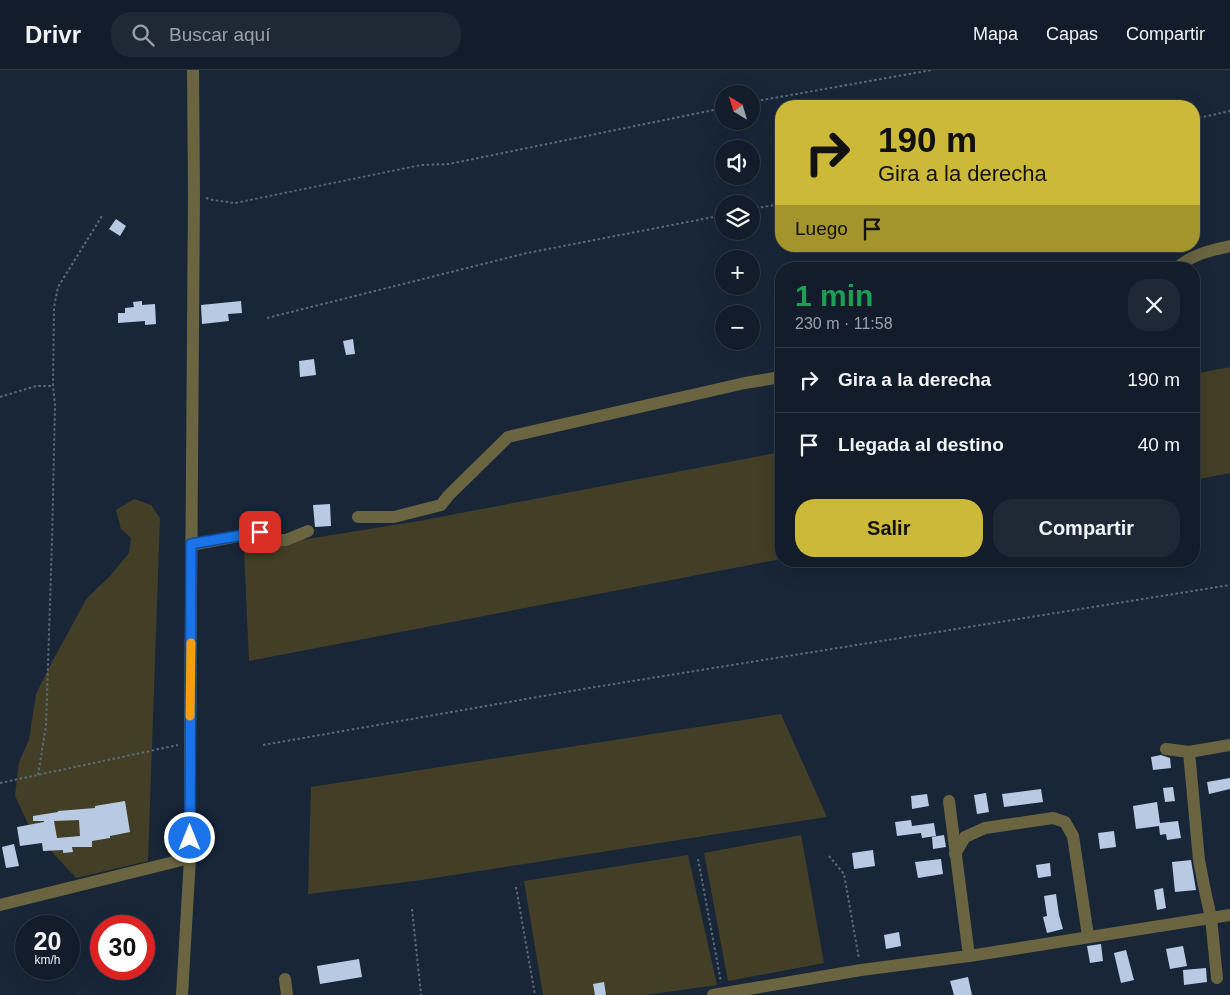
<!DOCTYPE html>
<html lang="es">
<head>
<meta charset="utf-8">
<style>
  body { margin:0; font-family:Helvetica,sans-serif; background:#1f2936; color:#f1f3f6; height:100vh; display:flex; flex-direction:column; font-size:19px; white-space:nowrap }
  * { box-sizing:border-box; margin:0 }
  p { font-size:16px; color:#9ca1a8 }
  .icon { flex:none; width:28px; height:28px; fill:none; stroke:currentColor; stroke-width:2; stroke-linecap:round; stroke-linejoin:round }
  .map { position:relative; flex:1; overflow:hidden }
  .side { position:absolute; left:775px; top:192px; width:425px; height:305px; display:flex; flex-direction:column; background:#121c2a; border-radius:20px; box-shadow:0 5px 20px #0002,0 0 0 1px #313a47 }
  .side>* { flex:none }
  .hud { position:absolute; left:775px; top:30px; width:425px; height:152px; border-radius:20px; box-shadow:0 5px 20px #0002,0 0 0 1px #313a47; background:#ccb938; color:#111; overflow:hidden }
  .needle { width:32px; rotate:322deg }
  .tools { position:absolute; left:715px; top:15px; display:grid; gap:10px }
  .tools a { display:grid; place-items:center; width:45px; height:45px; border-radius:50%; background:#121c2a; box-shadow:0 5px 20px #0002,0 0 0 1px #313a47; font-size:25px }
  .speed { position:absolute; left:15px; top:845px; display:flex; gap:10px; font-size:25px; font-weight:700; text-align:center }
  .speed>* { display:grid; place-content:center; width:65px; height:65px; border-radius:50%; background:#121c2a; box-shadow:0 5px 20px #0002,0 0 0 1px #313a47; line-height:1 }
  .speed small { font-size:12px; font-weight:400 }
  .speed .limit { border:8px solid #d22; background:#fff; color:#111 }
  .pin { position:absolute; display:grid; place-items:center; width:42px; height:42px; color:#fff; margin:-21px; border-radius:10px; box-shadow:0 2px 8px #0006 }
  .me { position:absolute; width:55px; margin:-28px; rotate:0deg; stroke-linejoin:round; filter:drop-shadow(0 0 4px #0008) }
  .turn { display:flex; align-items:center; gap:18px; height:105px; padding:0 20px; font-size:22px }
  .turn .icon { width:65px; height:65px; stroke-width:2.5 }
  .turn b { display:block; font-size:35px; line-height:42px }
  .then { display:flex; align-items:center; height:48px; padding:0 20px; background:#0003; gap:10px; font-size:19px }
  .round { display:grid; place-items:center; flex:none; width:52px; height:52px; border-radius:20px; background:#1f2936 }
  .head { display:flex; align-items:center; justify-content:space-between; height:85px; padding:0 20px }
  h1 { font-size:30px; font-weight:800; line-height:38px; color:#1e9e55 }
  .cta { display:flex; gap:10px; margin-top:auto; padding:10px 20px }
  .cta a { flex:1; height:58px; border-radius:20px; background:#ccb938; color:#111; font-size:20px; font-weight:800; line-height:58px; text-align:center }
  .cta a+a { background:#1f2936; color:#f1f3f6 }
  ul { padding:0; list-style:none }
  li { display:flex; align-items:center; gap:15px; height:65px; padding:0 20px; border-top:1px solid #313a47 }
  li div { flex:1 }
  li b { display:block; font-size:19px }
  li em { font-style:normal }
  header { display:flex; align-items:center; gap:30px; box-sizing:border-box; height:70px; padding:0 25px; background:#121c2a; border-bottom:1px solid #313a47 }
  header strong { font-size:24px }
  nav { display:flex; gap:28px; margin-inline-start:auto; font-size:18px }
  .search { width:350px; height:45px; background:#1f2936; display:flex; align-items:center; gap:12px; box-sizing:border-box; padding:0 18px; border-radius:20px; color:#9ca1a8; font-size:19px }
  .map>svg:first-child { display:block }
  .green { fill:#433f26 }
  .building { fill:#b8cae3; fill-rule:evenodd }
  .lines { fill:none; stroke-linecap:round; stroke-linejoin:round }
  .path { stroke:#5c6979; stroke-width:2; stroke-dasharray:2.5 2.5; stroke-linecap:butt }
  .minor { stroke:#6a6441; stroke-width:12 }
  .route-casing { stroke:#114b97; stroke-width:12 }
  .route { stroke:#1a73e8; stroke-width:9 }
  .slow { stroke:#f59e0b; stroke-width:9 }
</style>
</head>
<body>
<header>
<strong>Drivr</strong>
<div class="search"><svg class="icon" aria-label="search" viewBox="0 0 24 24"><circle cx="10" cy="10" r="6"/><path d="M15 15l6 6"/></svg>Buscar aquí</div>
<nav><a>Mapa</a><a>Capas</a><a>Compartir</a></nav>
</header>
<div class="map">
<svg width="1230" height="925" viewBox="0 0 1230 925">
  <rect width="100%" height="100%" fill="#182638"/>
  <g class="green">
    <path d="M1230 297V403L1194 410V304Z"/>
    <path d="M781 382V489L249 591 244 479 419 451Z"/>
    <path d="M134 429 151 435 160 448 148 791 76 808 30 758 15 726 19 692 29 670 36 624 52 592 87 528 110 506 129 483 131 468 121 459 116 440Z"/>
    <path d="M781 644 827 747 415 811 308 824 311 717Z"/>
    <path d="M801 765 824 893 728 911 704 783Z"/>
    <path d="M688 785 717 915 645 925H543L524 811Z"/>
  </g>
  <g class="building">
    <path d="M116 149 126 156 120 166 109 159Z"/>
    <path d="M142 231V235L155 234 156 254 145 255V251L118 253V243H125V238L134 237 133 232Z"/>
    <path d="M241 231 242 243 228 244 229 251 202 254 201 235Z"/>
    <path d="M353 269 355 284 346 285 343 271Z"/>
    <path d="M314 289 316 305 300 307 299 291Z"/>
    <path d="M330 434 331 456 315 457 313 435Z"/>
    <path d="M1161 685 1170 688 1171 698 1153 700 1151 687Z"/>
    <path d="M1230 708V719L1209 724 1207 712Z"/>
    <path d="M1173 717 1175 731 1165 732 1163 718Z"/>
    <path d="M1041 719 1043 732 1004 737 1002 724Z"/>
    <path d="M986 723 989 742 977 744 974 725Z"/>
    <path d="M927 724 929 736 912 739 911 726Z"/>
    <path d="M125 731 130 762 110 766V768L92 771V777H72L73 782 63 783V780L43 781 42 773 20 776 17 757 44 752V751H33V746L58 742V741L95 738V736ZM79 750 80 766 57 768 54 751Z"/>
    <path d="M1157 732 1160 753 1178 751 1181 768 1167 770 1166 764 1160 765 1159 756 1136 759 1133 736Z"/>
    <path d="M911 750 912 756 934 753 936 766 922 768 921 763 897 766 895 752Z"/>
    <path d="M1114 761 1116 777 1100 779 1098 763Z"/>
    <path d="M944 765 946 777 933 779 932 767Z"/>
    <path d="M14 774 19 796 6 798 2 777Z"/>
    <path d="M873 780 875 796 854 799 852 783Z"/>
    <path d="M941 789 943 804 918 808 915 792Z"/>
    <path d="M1191 790 1196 820 1175 822 1172 792Z"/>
    <path d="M1050 793 1051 806 1038 808 1036 795Z"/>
    <path d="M1163 818 1166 838 1157 840 1154 820Z"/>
    <path d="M1056 824 1059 845 1063 859 1047 863 1043 847 1047 846 1044 826Z"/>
    <path d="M899 862 901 876 886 879 884 865Z"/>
    <path d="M1101 874 1103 891 1090 893 1087 876Z"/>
    <path d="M1183 876 1187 896 1170 899 1166 879Z"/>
    <path d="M1126 880 1134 910 1121 913 1114 883Z"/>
    <path d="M359 889 362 907 320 914 317 896Z"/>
    <path d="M1206 898 1207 912 1184 915 1183 900Z"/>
    <path d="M968 907 972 925H954L950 911Z"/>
    <path d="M604 912 606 925H595L593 914Z"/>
  </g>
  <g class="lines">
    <g class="path">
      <path d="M751 32 932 0"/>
      <path d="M1194 49 1230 41"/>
      <path d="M206 128 213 130 235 133 421 95 449 94 724 38"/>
      <path d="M751 139 781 134"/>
      <path d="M267 248 527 183 724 145"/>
      <path d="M0 327 36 316H53"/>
      <path d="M263 675 589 618 1230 515"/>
      <path d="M38 705 46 656 52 472 55 335 53 316 54 237 58 217 102 146"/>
      <path d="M0 713 178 675"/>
      <path d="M829 786 844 804 859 889"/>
      <path d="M698 789 721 912"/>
      <path d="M516 817 535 925"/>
      <path d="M412 839 421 925"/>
    </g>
    <g class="minor">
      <path d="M1176 199C1190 185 1211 180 1230 176"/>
      <path d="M358 447H394L441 435 449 425 508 367 745 313 781 307"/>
      <path d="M191 475 260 462 267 470H286L308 461"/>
      <path d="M1166 679 1189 682 1230 675"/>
      <path d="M1189 682 1199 790 1204 816 1211 848 1217 908"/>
      <path d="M949 731 969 886"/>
      <path d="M955 784 965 767 985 758 1053 748 1065 752 1073 766 1088 866"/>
      <path d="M0 835 190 788"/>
      <path d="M285 909 287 925"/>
      <path d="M182 925 190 788V672L194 124 193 0"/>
      <path d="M713 925 861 900 969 886 1230 845"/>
    </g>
  </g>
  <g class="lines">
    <defs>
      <path id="route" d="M190 768 191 474 260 462"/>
    </defs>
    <use href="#route" class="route-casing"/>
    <use href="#route" class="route"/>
    <path class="slow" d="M190 646 191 573"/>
  </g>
</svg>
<div class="tools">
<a><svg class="needle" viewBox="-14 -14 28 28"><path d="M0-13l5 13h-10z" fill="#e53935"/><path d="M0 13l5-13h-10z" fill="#9ca1a8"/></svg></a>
<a><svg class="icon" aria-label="sound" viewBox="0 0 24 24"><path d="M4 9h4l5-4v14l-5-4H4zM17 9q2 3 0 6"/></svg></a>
<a><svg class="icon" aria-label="layers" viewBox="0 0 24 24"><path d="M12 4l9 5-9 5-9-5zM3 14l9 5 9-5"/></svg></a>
<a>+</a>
<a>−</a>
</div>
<div class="speed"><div>20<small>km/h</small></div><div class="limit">30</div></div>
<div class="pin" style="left:260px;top:462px;background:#d93025"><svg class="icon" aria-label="arrive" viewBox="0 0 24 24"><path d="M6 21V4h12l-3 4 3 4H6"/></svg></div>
<svg class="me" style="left:190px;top:768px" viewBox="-20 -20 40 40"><circle r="17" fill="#1a73e8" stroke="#fff" stroke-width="3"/><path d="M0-11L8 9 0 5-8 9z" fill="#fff"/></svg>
<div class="hud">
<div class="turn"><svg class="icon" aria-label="right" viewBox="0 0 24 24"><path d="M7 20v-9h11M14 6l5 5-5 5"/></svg><div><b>190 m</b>Gira a la derecha</div></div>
<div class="then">Luego<svg class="icon" aria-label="arrive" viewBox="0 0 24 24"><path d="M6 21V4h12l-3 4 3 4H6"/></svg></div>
</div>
<section class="side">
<div class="head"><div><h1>1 min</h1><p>230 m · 11:58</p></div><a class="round"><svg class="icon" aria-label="close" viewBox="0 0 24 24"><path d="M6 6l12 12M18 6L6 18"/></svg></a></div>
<ul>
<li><svg class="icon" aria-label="right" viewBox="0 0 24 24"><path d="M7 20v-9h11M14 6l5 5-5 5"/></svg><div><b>Gira a la derecha</b></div><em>190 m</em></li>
<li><svg class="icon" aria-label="arrive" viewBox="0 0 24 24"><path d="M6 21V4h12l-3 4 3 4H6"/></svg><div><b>Llegada al destino</b></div><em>40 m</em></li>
</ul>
<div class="cta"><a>Salir</a><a>Compartir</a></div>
</section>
</div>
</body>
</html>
